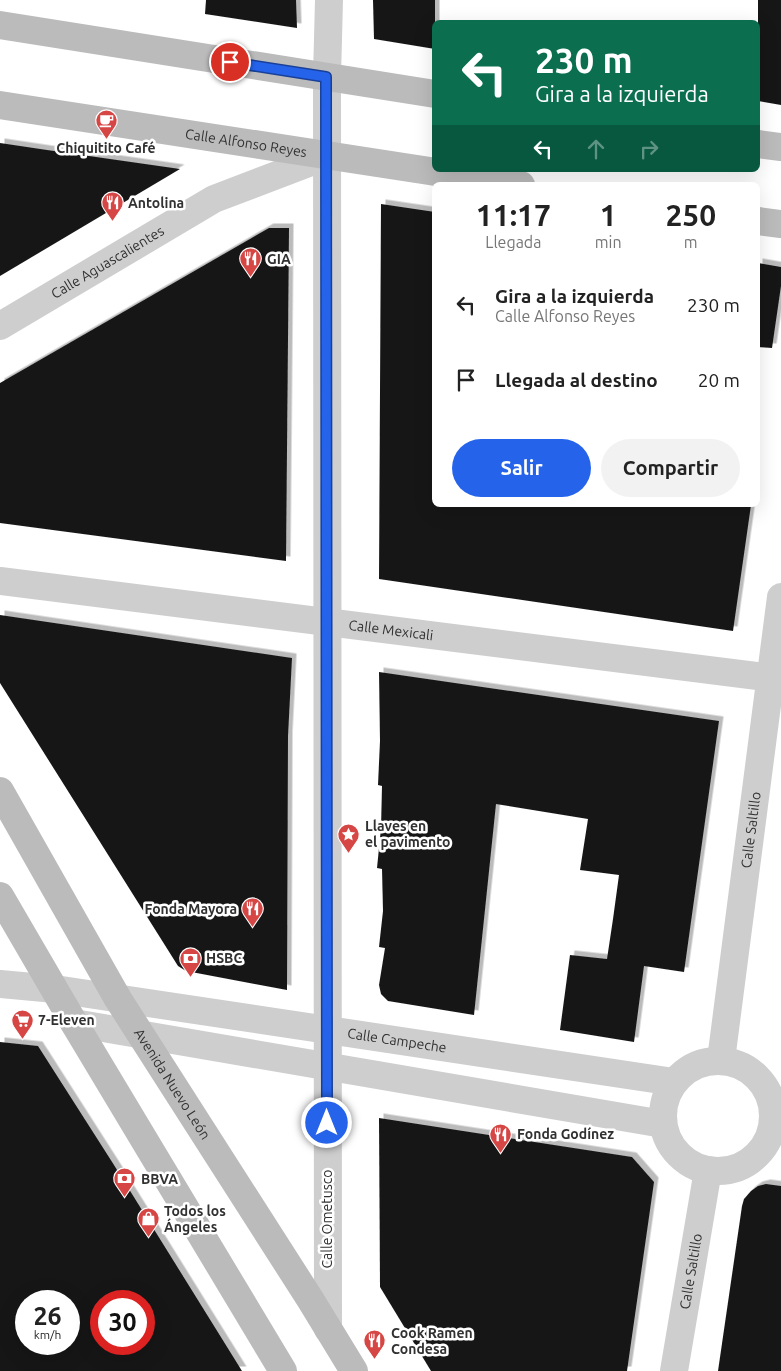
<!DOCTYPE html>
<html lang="es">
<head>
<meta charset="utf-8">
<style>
  body { margin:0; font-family:Ubuntu,sans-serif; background:#f2f2f2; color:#222; height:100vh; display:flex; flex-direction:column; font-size:19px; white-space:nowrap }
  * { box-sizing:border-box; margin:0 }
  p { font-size:16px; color:#767676 }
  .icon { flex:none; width:28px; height:28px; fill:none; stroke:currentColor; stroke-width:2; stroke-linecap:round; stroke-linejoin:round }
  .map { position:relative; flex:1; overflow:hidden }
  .drawer { position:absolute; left:432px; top:182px; width:328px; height:325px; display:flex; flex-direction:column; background:#fff; border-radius:8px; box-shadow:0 5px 20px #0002 }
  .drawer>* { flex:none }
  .guide { position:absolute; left:432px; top:20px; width:328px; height:152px; border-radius:8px; box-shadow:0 5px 20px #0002; background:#0b6e4f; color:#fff; overflow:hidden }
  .speed { position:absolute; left:15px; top:1290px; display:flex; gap:10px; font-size:25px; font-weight:700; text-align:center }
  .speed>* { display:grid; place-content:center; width:65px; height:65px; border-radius:50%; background:#fff; box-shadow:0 5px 20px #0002; line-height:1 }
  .speed small { font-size:12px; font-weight:400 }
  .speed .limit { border:8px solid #d22; background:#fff; color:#111 }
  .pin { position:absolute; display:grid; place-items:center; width:42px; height:42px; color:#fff; margin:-21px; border:2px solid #fff; border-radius:50%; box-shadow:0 1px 5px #0007 }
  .me { position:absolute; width:55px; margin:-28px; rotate:0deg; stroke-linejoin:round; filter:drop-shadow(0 0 4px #0008) }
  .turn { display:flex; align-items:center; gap:18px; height:105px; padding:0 20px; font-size:22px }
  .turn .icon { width:65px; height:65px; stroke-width:2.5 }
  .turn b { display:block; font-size:35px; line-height:42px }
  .lanes { display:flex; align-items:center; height:48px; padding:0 20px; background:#0003; justify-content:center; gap:25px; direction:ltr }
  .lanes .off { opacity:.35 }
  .eta { display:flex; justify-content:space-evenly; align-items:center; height:85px; text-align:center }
  .eta b { font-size:30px; font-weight:700; line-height:35px }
  .primary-button { display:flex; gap:10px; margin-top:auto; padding:10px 20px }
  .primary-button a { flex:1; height:58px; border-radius:30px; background:#2563eb; color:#fff; font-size:20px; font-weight:700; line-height:58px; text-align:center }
  .primary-button a+a { background:#f2f2f2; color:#222 }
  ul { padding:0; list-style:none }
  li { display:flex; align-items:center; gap:15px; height:75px; padding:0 20px }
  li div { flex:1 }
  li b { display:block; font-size:19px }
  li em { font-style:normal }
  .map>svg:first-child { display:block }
  .building { fill:#181818; fill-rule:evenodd; filter:url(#shadow) }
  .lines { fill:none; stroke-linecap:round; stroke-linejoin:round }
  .minor { stroke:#cecece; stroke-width:28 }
  .secondary { stroke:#bbb; stroke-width:28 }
  .route-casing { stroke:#184099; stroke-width:12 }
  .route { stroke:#2563eb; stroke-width:9 }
  .labels { text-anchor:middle; stroke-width:5; stroke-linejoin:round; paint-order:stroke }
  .street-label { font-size:14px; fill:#313131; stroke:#fff }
  .poi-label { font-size:14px; font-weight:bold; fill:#313131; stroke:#fff; text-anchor:start }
</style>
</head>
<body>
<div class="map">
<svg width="781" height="1371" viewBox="0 0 781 1371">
  <defs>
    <filter id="shadow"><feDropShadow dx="4.5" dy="-4.5" stdDeviation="0" flood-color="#0004"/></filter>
  </defs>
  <rect width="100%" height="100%" fill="#fff"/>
  <g class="building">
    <path d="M206 0H296L297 28 205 14Z"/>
    <path d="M373 0H435V49L374 39Z"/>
    <path d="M758 0H781V105L758 101Z"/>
    <path d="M0 143 47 150 180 169 0 276Z"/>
    <path d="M381 204 435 212V505H751L733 631 379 579Z"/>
    <path d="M269 228H289L286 561 0 523V383Z"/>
    <path d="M758 263 781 267V286L772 348 758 347Z"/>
    <path d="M0 615 292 658 288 736 287 990 186 971 178 966 0 683Z"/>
    <path d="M379 672 719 721 684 972 644 966 634 1042 560 1030 570 955 607 959 613 919 619 875 580 870 588 819 496 804 474 1015 388 1001 381 994 379 985 385 948 379 947 383 911 382 869 377 868 381 828 382 786 378 785 380 741Z"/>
    <path d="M0 1042 38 1046 114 1165 242 1371H0ZM26 1301H69V1344H26ZM101 1301H144V1344H101Z"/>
    <path d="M379 1118 632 1157 654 1182 627 1371H431L380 1287Z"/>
    <path d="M766 1184 781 1186V1371H718L742 1206 744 1199 751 1191 758 1186Z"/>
  </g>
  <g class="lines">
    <g class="minor">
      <path id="s1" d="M0 326 214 199 327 156"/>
      <path id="s2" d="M0 581 781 679"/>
      <path id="s3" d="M0 984 55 989 674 1082"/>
      <path d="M74 1023 663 1124"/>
      <path id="s4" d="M721 1060 781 597"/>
      <circle cx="718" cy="1116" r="55"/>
      <path d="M328 1329 327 77 329 0"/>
      <path id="s5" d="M674 1371 708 1170"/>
    </g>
    <g class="secondary">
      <path d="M0 25 435 94"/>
      <path id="s6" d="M0 105 521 185"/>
      <path d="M758 144 781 147"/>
      <path d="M758 221 781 224"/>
      <path id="s7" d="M0 791 118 999 310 1299 354 1371"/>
      <path d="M0 896 74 1023 283 1371"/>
    </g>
  </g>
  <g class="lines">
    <defs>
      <path id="route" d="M230 62 326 77 327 1123"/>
    </defs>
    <use href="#route" class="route-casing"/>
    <use href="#route" class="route"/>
  </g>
  <defs>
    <symbol id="cafe-pin" viewBox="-11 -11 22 30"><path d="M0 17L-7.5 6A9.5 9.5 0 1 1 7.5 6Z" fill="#d54645" stroke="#fff"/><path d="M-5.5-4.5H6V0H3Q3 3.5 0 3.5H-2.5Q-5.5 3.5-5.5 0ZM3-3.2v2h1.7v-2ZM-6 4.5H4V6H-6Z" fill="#fff"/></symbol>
    <symbol id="restaurant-pin" viewBox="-11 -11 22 30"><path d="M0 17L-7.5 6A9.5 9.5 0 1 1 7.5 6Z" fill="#d54645" stroke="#fff"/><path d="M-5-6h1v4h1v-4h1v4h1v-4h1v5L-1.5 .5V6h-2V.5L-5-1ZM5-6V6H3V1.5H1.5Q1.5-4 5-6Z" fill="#fff"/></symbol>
    <symbol id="sight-pin" viewBox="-11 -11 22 30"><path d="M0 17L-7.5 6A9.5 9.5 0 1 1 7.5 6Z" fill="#d54645" stroke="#fff"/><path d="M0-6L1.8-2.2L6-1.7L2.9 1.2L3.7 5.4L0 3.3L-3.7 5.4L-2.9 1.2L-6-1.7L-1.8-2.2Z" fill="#fff"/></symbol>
    <symbol id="bank-pin" viewBox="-11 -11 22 30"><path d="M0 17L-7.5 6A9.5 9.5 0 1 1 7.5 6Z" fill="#d54645" stroke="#fff"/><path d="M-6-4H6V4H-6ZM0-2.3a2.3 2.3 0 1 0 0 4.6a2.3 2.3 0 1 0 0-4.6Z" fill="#fff"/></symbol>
    <symbol id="supermarket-pin" viewBox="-11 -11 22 30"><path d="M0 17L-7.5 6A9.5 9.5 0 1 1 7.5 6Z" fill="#d54645" stroke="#fff"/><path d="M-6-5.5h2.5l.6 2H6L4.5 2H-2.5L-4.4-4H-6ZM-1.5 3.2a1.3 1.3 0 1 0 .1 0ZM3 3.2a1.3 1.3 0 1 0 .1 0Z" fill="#fff"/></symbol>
    <symbol id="shop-pin" viewBox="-11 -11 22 30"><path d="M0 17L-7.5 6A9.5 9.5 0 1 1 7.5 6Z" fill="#d54645" stroke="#fff"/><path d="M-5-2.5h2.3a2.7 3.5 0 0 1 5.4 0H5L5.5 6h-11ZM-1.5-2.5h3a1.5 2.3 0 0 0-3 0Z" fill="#fff"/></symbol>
  </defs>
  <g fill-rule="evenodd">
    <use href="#cafe-pin" x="94" y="108" width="25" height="34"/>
    <use href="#restaurant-pin" x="100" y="190" width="25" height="34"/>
    <use href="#restaurant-pin" x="238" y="246" width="25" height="34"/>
    <use href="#sight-pin" x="336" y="822" width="25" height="34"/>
    <use href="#restaurant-pin" x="240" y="896" width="25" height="34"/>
    <use href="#bank-pin" x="178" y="946" width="25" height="34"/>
    <use href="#supermarket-pin" x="10" y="1008" width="25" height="34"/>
    <use href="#restaurant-pin" x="488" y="1122" width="25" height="34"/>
    <use href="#bank-pin" x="112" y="1166" width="25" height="34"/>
    <use href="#shop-pin" x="136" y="1206" width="25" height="34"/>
    <use href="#restaurant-pin" x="362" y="1328" width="25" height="34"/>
  </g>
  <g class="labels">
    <g class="street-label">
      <text dy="5" stroke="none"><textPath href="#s6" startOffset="249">Calle Alfonso Reyes</textPath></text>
      <text dy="5" stroke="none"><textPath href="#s1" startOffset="125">Calle Aguascalientes</textPath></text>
      <text dy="5" stroke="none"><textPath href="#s2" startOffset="394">Calle Mexicali</textPath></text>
      <text dy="5" stroke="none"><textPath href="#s4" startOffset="232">Calle Saltillo</textPath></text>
      <text dy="5" stroke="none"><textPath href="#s3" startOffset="401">Calle Campeche</textPath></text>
      <text dy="5" stroke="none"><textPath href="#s7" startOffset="340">Avenida Nuevo León</textPath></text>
      <text transform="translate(327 1219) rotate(-90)" y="5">Calle Ometusco</text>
      <text dy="5" stroke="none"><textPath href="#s5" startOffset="101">Calle Saltillo</textPath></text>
    </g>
    <g class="poi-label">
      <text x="106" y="153" text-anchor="middle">Chiquitito Café</text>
      <text x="128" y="208">Antolina</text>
      <text x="267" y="264">GIA</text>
      <text x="365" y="831">Llaves en<tspan x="365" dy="16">el pavimento</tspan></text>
      <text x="237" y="914" text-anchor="end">Fonda Mayora</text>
      <text x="206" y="963">HSBC</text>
      <text x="38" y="1025">7-Eleven</text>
      <text x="517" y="1139">Fonda Godínez</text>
      <text x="141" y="1184">BBVA</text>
      <text x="164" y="1216">Todos los<tspan x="164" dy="16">Ángeles</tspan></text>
      <text x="391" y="1338">Cook Ramen<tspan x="391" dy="16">Condesa</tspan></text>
    </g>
  </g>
</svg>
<div class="speed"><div>26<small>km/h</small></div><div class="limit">30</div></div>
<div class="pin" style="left:230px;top:62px;background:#d93025"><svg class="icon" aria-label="arrive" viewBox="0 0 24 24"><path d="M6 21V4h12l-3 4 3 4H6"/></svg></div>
<svg class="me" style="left:327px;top:1123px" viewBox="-20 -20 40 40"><circle r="17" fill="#2563eb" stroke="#fff" stroke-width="3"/><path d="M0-11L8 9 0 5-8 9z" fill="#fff"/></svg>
<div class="guide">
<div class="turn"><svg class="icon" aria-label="left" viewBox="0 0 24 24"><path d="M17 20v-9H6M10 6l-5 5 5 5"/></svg><div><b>230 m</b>Gira a la izquierda</div></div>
<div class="lanes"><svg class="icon" aria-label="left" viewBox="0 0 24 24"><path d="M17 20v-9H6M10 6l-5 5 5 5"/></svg><svg class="icon off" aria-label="ahead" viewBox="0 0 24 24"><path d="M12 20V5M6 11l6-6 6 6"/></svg><svg class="icon off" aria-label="right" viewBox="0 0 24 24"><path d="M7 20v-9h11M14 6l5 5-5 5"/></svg></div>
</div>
<section class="drawer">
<div class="eta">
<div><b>11:17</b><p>Llegada</p></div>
<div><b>1</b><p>min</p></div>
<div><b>250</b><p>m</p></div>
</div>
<ul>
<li><svg class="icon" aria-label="left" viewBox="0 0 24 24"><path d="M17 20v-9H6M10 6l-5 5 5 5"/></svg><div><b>Gira a la izquierda</b><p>Calle Alfonso Reyes</p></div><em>230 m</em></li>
<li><svg class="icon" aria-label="arrive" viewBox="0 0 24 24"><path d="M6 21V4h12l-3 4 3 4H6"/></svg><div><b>Llegada al destino</b></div><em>20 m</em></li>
</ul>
<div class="primary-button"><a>Salir</a><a>Compartir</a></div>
</section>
</div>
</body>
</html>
